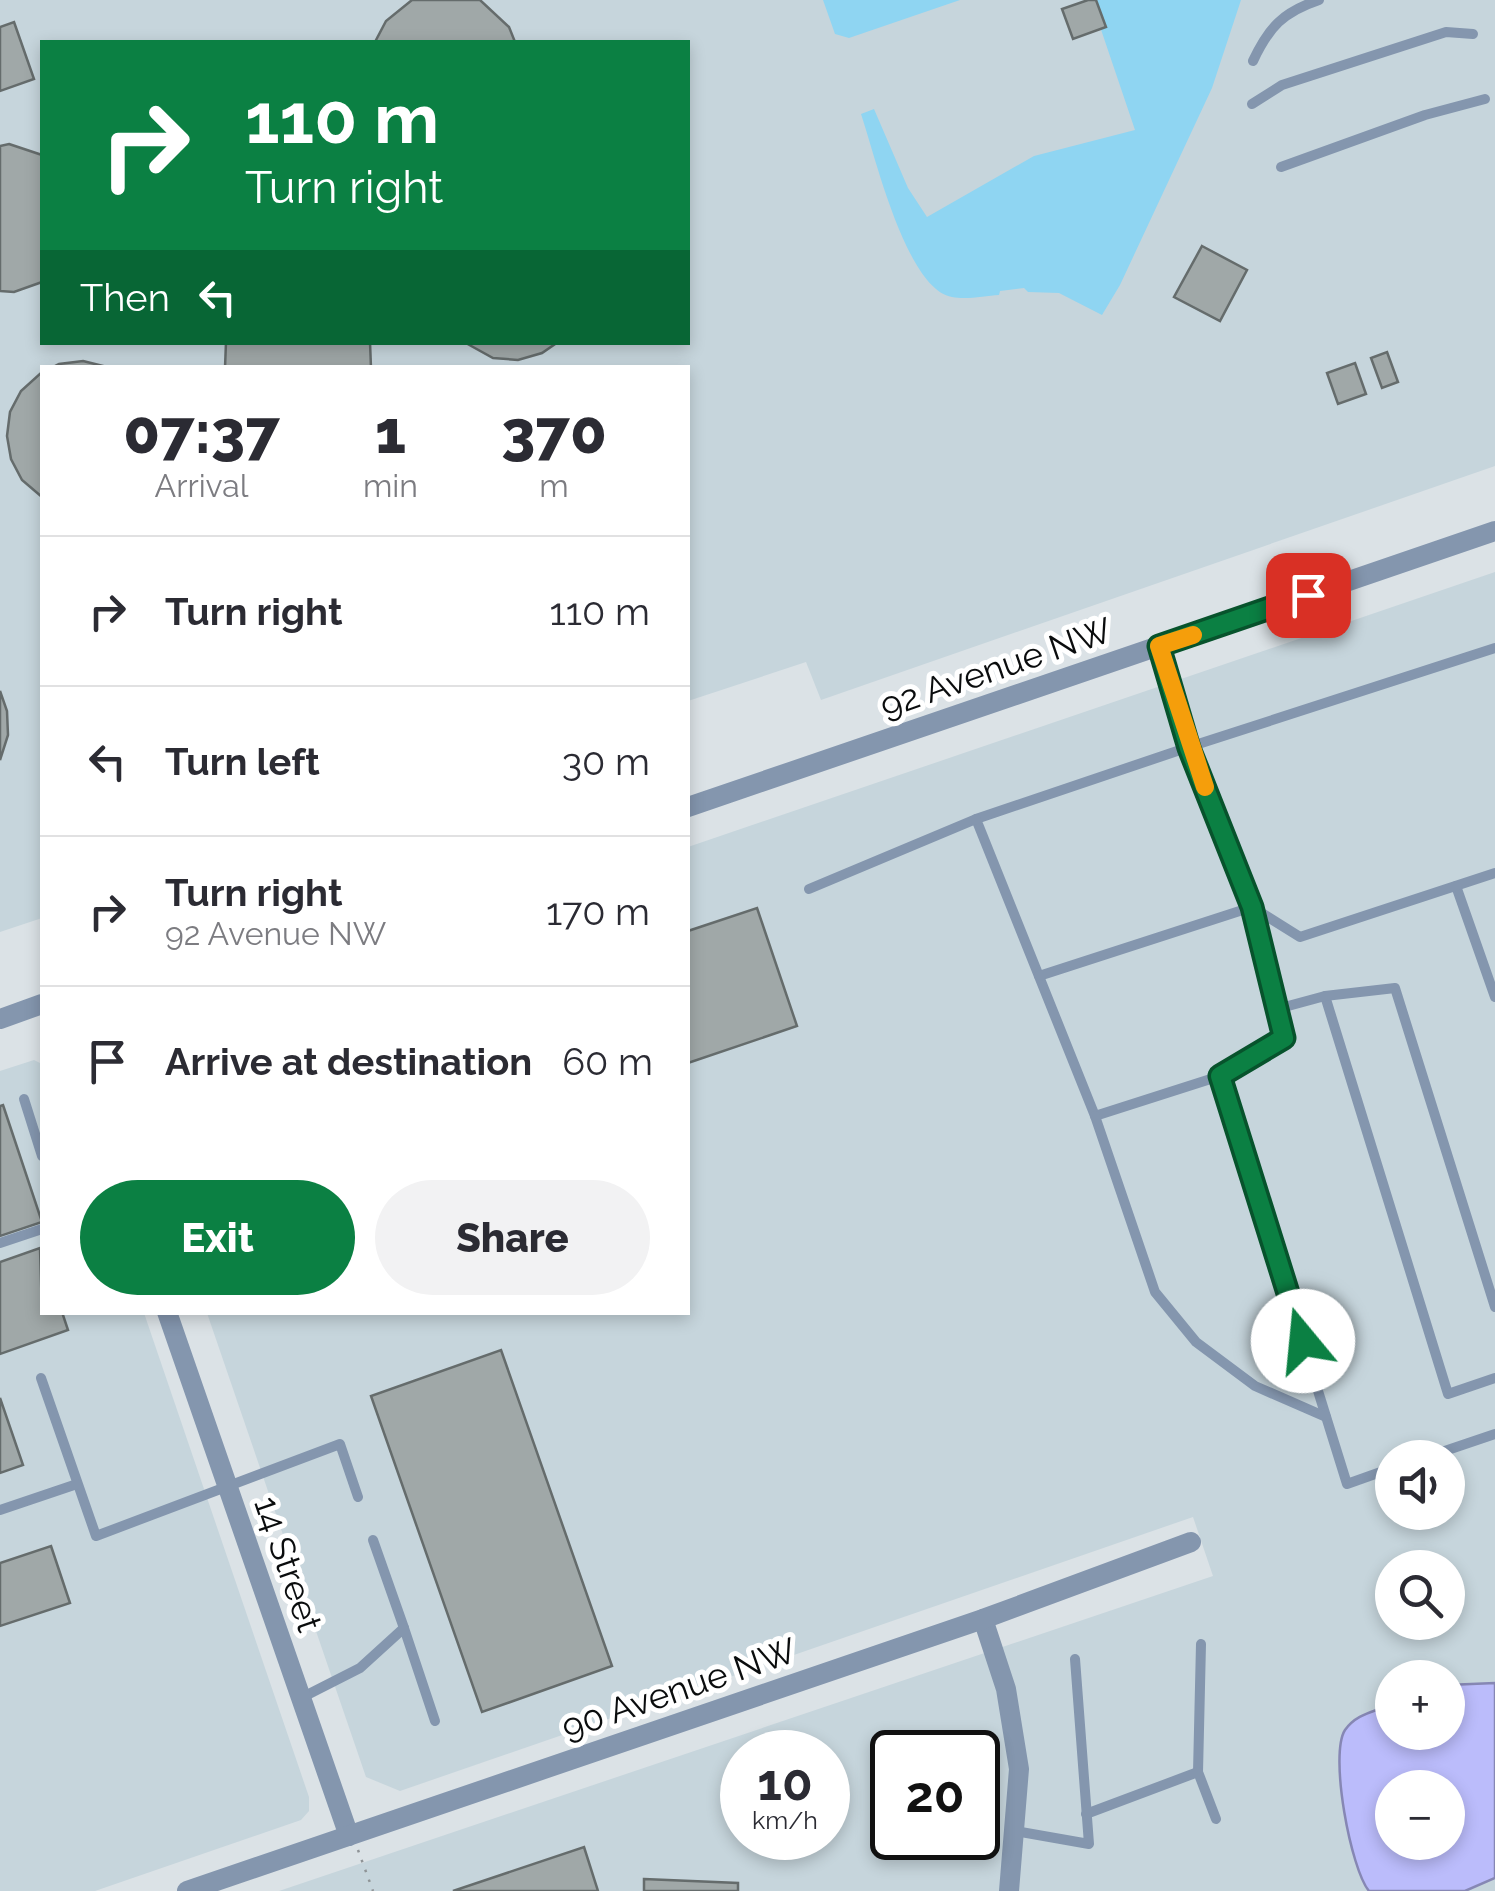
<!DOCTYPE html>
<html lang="en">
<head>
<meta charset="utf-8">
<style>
  body { margin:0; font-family:Raleway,sans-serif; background:#f2f2f3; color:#2b2b33; height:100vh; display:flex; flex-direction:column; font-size:38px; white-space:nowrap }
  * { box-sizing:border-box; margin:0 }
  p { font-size:32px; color:#7c7c81 }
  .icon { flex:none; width:55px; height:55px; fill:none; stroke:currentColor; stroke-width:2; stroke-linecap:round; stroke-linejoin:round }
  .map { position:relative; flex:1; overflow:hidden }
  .panel { position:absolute; left:40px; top:365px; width:650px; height:950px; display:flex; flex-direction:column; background:#fff; border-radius:0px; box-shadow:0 5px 15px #0003 }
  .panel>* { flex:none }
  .top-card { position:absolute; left:40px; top:40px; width:650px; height:305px; border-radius:0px; box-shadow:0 5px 15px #0003; background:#0b8043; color:#fff; overflow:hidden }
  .fabs { position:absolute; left:1375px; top:1440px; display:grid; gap:20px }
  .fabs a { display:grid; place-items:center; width:90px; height:90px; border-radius:50%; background:#fff; box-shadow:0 5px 15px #0003; font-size:50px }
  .speed { position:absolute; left:720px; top:1730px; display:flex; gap:20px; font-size:50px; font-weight:700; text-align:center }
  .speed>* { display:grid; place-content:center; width:130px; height:130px; border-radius:50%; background:#fff; box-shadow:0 5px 15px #0003; line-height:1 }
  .speed small { font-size:25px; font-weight:400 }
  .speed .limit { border:5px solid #111; border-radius:15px; background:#fff; color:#111 }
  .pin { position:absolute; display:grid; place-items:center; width:85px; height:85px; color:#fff; margin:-42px; border-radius:20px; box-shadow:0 5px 15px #0006 }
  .me { position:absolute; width:110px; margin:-55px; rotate:343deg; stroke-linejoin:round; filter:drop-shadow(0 0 8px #0008) }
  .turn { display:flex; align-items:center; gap:35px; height:210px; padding:0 40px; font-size:45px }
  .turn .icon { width:130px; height:130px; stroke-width:2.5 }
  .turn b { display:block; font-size:70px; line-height:85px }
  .then { display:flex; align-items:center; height:95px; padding:0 40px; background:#0003; gap:20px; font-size:38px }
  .eta { display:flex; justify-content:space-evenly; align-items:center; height:170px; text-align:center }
  .eta b { font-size:60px; font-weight:800; line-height:70px }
  .primary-button { display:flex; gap:20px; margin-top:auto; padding:20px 40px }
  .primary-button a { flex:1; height:115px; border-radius:60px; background:#0b8043; color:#fff; font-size:40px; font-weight:800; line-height:115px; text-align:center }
  .primary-button a+a { background:#f2f2f3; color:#2b2b33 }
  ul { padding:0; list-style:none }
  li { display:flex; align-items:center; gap:30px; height:150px; padding:0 40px; border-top:2px solid #e1e1e2 }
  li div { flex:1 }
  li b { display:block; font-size:38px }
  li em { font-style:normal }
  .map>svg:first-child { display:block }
  .built { fill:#c6d5dc; fill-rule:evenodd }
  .green { fill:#8fd5f2 }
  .water { fill:#bbbcfb; stroke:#8687b4; stroke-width:2.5; fill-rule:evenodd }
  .building { fill:#a0a8a8; stroke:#656c6c; stroke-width:2.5 }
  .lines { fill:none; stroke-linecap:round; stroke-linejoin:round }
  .path { stroke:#8f9497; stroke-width:2.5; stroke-dasharray:2.5 8; stroke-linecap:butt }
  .lane { stroke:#8496ae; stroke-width:10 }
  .street { stroke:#8496ae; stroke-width:20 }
  .route-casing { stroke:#07532c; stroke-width:25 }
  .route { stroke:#0b8043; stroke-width:18 }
  .slow { stroke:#f59e0b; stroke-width:18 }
  .labels { text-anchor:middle; stroke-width:10; stroke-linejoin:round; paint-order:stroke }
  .street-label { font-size:35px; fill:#0a0c0d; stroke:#fff }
</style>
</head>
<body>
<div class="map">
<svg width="1495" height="1891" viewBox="0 0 1495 1891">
  <rect width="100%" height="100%" fill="#dbe2e6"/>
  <g class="built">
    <path d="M0 0H1495V466L821 700 806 662 688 701V368H42V918L0 932ZM42 42H688V342H42Z"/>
    <path d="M1495 572V1891H279L1213 1576 1193 1517 400 1791 366 1777 207 1313 688 1312V847ZM1392 1458H1448V1512H1392ZM1392 1568H1448V1622H1392ZM1392 1678H1448V1732H1392ZM742 1752H828V1838H742ZM892 1752H978V1838H892ZM1392 1788H1448V1842H1392Z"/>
    <path d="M34 1060 42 1064V1312L144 1313 309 1797V1811L301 1820 95 1891H0V1071Z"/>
  </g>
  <g class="green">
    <path d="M823 0H960L849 38 835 34Z"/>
    <path d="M1091 0H1241L1212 88 1120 285 1102 315 1059 293 1028 292 1024 288 1000 291 999 295C985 296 966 300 952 297 906 289 875 155 861 114L874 109 908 188 927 217 1034 156 1135 130Z"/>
  </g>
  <path class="water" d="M1495 1683V1878L1465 1891H1369C1351 1870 1329 1755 1345 1730 1357 1713 1375 1712 1392 1704V1732H1448V1685ZM1392 1788H1448V1842H1392Z"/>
  <g class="building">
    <path d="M412 0H480L509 27 515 42H375L386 21Z"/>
    <path d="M1088 0H1096L1106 27 1073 39 1062 9Z"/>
    <path d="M14 22 34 79 0 91V27Z"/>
    <path d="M9 144 42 155V282L14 292 0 291V146Z"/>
    <path d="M1202 246 1247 270 1220 321 1174 297Z"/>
    <path d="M226 342H370L371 368H225Z"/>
    <path d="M464 342H558L542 353 518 360 493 358Z"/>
    <path d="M1387 352 1398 382 1382 388 1371 358Z"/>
    <path d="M83 361 111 368H51L59 364Z"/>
    <path d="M1355 363 1366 394 1338 404 1327 373Z"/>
    <path d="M42 372V497L22 480 11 459 7 436 10 412 21 391Z"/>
    <path d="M0 691 7 711 8 735 0 760Z"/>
    <path d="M757 908 797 1026 688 1063V931Z"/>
    <path d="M3 1105 42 1222 0 1236V1106Z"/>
    <path d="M40 1248 42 1312H62L68 1330 0 1354V1262Z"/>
    <path d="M501 1350 612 1666 482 1712 371 1396Z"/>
    <path d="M0 1398 23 1465 0 1473Z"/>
    <path d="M51 1546 70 1603 0 1626V1563Z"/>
    <path d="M584 1847 598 1891H453Z"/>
    <path d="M644 1879 738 1883V1891H644Z"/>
  </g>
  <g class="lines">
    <path class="path" d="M358 1850 373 1891"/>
    <g class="lane">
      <path d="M1253 61C1269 27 1283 12 1319 0"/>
      <path d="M1252 104 1282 85 1446 32 1473 34"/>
      <path d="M1281 167 1425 115 1485 99"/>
      <path d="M1159 646 1189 747 976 819 1095 1116 1220 1076 1285 1037 1252 907 1189 747 1495 648"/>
      <path d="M1456 886 1495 997"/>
      <path d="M809 889 976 819"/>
      <path d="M1039 976 1252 907 1300 937 1495 873"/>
      <path d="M1325 996 1448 1394 1495 1378"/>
      <path d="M1277 1009 1325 996 1395 988 1495 1307"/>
      <path d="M1220 1076 1347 1484 1392 1468"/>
      <path d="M24 1099 42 1156"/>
      <path d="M1095 1116 1155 1292 1196 1342 1255 1386 1326 1417"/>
      <path d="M0 1243 42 1229"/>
      <path d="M41 1378 96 1536 340 1444 358 1497"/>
      <path d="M1424 1458 1495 1434"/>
      <path d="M0 1510 77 1484"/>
      <path d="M373 1540 404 1628"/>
      <path d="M301 1698 360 1668 404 1628 435 1721"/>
      <path d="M1198 1772 1201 1644"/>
      <path d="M1086 1814 1198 1772 1216 1819"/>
      <path d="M1015 1831 1089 1844 1075 1659"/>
    </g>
    <g class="street">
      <path d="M688 807 1495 531"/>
      <path d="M0 1019 42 1004"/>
      <path d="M167 1312 349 1836"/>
      <path d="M983 1619 1006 1689 1019 1769 1009 1891"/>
      <path d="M187 1891 983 1619 1191 1542"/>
    </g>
  </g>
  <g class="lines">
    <defs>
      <path id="route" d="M1303 1341 1220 1076 1284 1038 1252 907 1189 748 1159 646 1308 595"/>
    </defs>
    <use href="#route" class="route-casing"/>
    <use href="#route" class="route"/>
    <path class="slow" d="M1193 635 1159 646 1205 787"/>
  </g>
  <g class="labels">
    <g class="street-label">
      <text transform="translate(996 668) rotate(-19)" y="12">92 Avenue NW</text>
      <text transform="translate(288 1564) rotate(71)" y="12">14 Street</text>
      <text transform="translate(679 1689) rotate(-19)" y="12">90 Avenue NW</text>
    </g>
  </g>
</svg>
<div class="fabs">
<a><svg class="icon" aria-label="sound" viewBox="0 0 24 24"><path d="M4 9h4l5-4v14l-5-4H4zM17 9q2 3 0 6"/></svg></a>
<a><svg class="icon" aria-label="search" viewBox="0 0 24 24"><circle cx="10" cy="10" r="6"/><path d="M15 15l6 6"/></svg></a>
<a>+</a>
<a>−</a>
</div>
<div class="speed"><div>10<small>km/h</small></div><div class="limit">20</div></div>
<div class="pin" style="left:1308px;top:595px;background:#d93025"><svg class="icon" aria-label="arrive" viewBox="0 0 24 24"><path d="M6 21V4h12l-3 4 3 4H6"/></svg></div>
<svg class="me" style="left:1303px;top:1341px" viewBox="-20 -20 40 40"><circle r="19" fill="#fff"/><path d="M0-13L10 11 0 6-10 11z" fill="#0b8043"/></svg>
<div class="top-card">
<div class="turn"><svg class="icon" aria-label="right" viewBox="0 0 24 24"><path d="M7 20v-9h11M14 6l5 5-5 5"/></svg><div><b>110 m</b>Turn right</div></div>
<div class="then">Then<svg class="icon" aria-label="left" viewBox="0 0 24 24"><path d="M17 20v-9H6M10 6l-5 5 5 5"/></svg></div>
</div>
<section class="panel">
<div class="eta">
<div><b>07:37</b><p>Arrival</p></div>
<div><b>1</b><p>min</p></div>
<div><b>370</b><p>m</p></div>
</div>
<ul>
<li><svg class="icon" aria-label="right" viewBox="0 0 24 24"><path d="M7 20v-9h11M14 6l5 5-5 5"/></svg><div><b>Turn right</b></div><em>110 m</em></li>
<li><svg class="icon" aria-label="left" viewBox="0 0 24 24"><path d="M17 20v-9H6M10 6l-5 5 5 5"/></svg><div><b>Turn left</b></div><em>30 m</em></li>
<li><svg class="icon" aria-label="right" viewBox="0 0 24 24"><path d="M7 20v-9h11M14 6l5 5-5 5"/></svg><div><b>Turn right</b><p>92 Avenue NW</p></div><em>170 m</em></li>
<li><svg class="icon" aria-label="arrive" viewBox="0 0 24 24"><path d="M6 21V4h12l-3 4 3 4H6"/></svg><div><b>Arrive at destination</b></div><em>60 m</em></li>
</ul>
<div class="primary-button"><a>Exit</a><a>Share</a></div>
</section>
</div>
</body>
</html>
